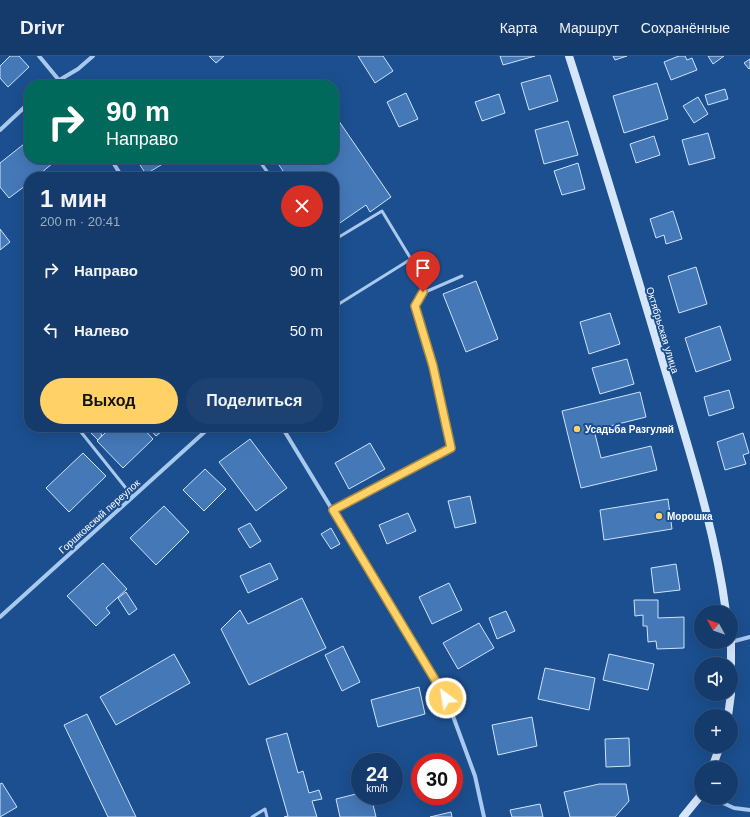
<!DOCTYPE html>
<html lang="ru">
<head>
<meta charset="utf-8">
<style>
  body { margin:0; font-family:Helvetica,sans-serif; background:#1d4271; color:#f1f3f6; height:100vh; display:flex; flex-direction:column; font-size:15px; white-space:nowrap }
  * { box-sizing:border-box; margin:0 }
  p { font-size:13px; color:#9dadc1 }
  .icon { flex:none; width:22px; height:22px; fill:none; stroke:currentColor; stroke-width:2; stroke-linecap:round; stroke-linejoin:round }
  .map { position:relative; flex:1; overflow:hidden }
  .details { position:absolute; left:24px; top:116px; width:315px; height:260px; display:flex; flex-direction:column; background:#143b6b; border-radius:16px; box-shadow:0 4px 16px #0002,0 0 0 1px #33557e }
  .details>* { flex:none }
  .guide { position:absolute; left:24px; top:24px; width:315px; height:84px; border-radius:16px; box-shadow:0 4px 16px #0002,0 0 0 1px #33557e; background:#00695c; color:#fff; overflow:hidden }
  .needle { width:26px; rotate:310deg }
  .tools { position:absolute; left:694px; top:549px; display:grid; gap:8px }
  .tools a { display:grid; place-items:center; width:44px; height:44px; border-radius:50%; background:#143b6b; box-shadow:0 4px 16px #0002,0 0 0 1px #33557e; font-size:20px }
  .speed { position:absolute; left:351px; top:697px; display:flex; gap:8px; font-size:20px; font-weight:700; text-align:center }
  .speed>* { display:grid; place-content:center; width:52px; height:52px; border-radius:50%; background:#143b6b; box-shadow:0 4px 16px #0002,0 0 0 1px #33557e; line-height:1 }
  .speed small { font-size:10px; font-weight:400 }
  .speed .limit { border:6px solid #d22; background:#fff; color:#111 }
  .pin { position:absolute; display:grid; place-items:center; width:34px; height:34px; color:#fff; margin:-41px -17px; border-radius:50% 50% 50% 0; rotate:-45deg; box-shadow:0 0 4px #0007 }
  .pin .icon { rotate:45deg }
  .me { position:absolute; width:44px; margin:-22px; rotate:329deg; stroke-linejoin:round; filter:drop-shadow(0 0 3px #0008) }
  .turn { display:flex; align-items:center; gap:14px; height:84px; padding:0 16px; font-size:18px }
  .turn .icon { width:52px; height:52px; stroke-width:2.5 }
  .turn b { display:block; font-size:28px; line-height:34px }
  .round { display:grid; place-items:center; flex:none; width:42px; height:42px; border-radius:21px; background:#1d4271 }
  .headline { display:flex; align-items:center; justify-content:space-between; height:68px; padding:0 16px }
  h1 { font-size:24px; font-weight:800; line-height:30px }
  .action { display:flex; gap:8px; margin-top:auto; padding:8px 16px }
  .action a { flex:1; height:46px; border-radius:24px; background:#ffd166; color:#111; font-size:16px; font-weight:800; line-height:46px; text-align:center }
  .action a+a { background:#1d4271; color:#f1f3f6 }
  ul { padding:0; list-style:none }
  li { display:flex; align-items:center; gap:12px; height:60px; padding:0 16px }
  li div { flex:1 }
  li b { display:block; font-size:15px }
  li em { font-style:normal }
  header { display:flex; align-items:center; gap:24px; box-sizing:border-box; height:56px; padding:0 20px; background:#143b6b; border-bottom:1px solid #33557e }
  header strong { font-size:19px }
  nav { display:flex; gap:22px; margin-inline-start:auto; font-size:14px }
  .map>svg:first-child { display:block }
  .building { fill:#4478b7; stroke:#cfe3fa }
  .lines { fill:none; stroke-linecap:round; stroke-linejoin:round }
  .lane { stroke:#a9c9ee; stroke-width:3 }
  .street { stroke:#a9c9ee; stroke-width:4 }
  .secondary { stroke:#d6e6fa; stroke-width:8 }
  .route-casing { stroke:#a68842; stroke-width:10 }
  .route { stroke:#ffd166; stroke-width:7 }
  .poi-dot { fill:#ffd166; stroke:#1b4f8f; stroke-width:1.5 }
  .labels { text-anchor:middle; stroke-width:4; stroke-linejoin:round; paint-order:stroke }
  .street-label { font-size:10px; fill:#fff; stroke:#1b4f8f }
  .poi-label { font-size:10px; font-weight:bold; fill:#fff; stroke:#1b4f8f; text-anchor:start }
</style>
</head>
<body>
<header>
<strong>Drivr</strong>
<nav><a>Карта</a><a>Маршрут</a><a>Сохранённые</a></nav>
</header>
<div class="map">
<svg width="750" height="761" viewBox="0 0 750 761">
  <rect width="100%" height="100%" fill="#1b4f8f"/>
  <g class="building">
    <path d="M10 0H19L29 11 8 31 0 22V10Z"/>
    <path d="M209 0H224L216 7Z"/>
    <path d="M358 0H383L393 15 375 27Z"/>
    <path d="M500 0H535L503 9Z"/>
    <path d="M613 0H627L615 4Z"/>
    <path d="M679 0H685L687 4 692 2 697 14 671 24 664 6Z"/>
    <path d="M708 0H724L713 8Z"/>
    <path d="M750 3V12L749 13 744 7Z"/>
    <path d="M550 19 558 45 529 54 521 27Z"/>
    <path d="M657 27 668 63 624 77 613 40Z"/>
    <path d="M725 33 728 43 708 49 705 39Z"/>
    <path d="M406 37 418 63 399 71 387 46Z"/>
    <path d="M499 38 505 57 482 65 475 46Z"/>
    <path d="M698 41 708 58 694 67 683 50Z"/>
    <path d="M334 58 391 141 370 156 366 149 334 171V121H287L275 103H334Z"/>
    <path d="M568 65 578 99 544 108 535 74Z"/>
    <path d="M708 77 715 102 689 109 682 84Z"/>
    <path d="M654 80 660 99 636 107 630 88Z"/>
    <path d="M29 84V103H58L36 121H29V127L9 142 0 131V107Z"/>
    <path d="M136 103H171L146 118Z"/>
    <path d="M578 107 585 133 562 139 554 115Z"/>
    <path d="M673 155 682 183 666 188 664 179 656 182 650 163Z"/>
    <path d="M0 173 10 186 0 194Z"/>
    <path d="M696 211 707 248 679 257 668 220Z"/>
    <path d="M476 225 498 283 466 296 443 238Z"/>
    <path d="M610 257 620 288 589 298 580 266Z"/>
    <path d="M720 270 731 304 696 316 685 282Z"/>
    <path d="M627 303 634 328 600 338 592 312Z"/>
    <path d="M729 334 734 352 709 360 704 341Z"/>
    <path d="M640 336 646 361 594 374 601 402 651 390 657 414 581 432 562 355Z"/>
    <path d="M85 371H104L100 376 102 379 98 384Z"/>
    <path d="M111 371H142L153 383 123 412 97 385Z"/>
    <path d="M148 371H167L156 380Z"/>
    <path d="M743 377 749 397 743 399 746 408 725 414 717 386Z"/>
    <path d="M250 383 287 432 256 455 219 406Z"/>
    <path d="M370 387 385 413 349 433 335 407Z"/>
    <path d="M83 397 106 420 69 456 46 432Z"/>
    <path d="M205 413 226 433 204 455 183 434Z"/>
    <path d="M470 440 476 467 455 472 448 445Z"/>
    <path d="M668 443 672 473 604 484 600 454Z"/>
    <path d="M164 450 189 476 156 509 130 482Z"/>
    <path d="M408 457 416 475 387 488 379 469Z"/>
    <path d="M250 467 261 485 250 492 238 473Z"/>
    <path d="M331 472 340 488 331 493 321 478Z"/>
    <path d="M103 507 127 533 106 552 110 557 96 570 67 540Z"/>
    <path d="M270 507 278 523 248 537 240 520Z"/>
    <path d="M676 508 680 534 654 537 651 512Z"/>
    <path d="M449 527 462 554 432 568 419 541Z"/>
    <path d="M126 536 137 553 129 559 118 542Z"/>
    <path d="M302 542 326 592 249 629 221 573 240 554 248 568Z"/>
    <path d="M634 544H658V562L684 561V592L657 593 656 585 648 586 647 570H643V559L635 560Z"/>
    <path d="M506 555 515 575 497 583 489 562Z"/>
    <path d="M479 567 494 592 458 613 443 587Z"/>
    <path d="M343 590 360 626 342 635 325 599Z"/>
    <path d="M174 598 190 627 116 669 100 641Z"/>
    <path d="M609 598 654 608 648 634 603 624Z"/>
    <path d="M545 612 595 622 589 654 538 643Z"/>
    <path d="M419 631 425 658 378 671 371 644Z"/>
    <path d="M87 658 136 761H108L64 669Z"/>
    <path d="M532 661 537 690 498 699 492 669Z"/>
    <path d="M287 677 298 717 303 715 309 737 319 734 322 743 312 745 317 761H284L288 760 266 683Z"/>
    <path d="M629 682 630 710 606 711 605 683Z"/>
    <path d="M2 727 17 751 0 761V728Z"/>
    <path d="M599 728H626L629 745 615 761H570L564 736Z"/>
    <path d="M360 737V740H371L376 761H340L336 743Z"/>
    <path d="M540 748 543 761H512L510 754Z"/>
    <path d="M451 756 452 761H430Z"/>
  </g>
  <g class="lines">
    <g class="lane">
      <path d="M258 103 271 121"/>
      <path d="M334 184 382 155 411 203 334 251"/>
      <path d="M28 309 29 310"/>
      <path d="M77 371 133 441"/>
      <path d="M333 454 451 392 433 310 415 250 423 237 462 220"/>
      <path d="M252 761 265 753 267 761"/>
    </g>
    <g class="street">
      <path d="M39 0 63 29"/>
      <path d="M51 29 78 13 93 0"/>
      <path d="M0 74 29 47"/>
      <path d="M111 103 122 121"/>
      <path d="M282 371 446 641 475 720 484 761"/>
      <path d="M0 561 210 371"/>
      <path d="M731 586 750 581"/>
      <path d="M712 742 734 752 750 754"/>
    </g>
    <g class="secondary">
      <path d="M569 0C602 103 633 206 664 310 688 391 715 472 726 556"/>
      <path d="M731 586V608"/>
      <path d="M728 660 731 638"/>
      <path d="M712 712 720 690"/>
      <path d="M683 761 701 739"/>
    </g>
  </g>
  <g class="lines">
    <defs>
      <path id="route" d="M423 236 415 250 433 310 451 392 333 454 446 642"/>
    </defs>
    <use href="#route" class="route-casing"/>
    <use href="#route" class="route"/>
  </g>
  <g class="poi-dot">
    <circle cx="577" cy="373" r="4"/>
    <circle cx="659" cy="460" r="4"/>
  </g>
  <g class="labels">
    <g class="street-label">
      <text transform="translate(663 274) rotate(73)" y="4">Октябрьская улица</text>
      <text transform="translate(99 460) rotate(-42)" y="4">Горшковский переулок</text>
    </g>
    <g class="poi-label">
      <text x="585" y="377">Усадьба Разгуляй</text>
      <text x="667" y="464">Морошка</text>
    </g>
  </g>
</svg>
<div class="tools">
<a><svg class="needle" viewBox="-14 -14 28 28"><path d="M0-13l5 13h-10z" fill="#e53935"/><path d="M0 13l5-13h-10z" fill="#9dadc1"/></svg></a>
<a><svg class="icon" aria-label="sound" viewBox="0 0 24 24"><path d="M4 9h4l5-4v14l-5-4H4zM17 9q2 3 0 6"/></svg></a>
<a>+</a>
<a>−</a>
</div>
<div class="speed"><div>24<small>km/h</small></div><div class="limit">30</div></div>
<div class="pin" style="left:423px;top:236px;background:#d93025"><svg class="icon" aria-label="arrive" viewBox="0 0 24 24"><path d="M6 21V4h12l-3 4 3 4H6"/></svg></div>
<svg class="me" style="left:446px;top:642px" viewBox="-20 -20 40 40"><circle r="17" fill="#ffd166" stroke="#fff" stroke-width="3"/><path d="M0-11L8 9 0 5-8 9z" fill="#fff"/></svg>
<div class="guide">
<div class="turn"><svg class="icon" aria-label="right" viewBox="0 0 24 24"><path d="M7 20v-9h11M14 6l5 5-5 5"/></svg><div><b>90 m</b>Направо</div></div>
</div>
<section class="details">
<div class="headline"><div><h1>1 мин</h1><p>200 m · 20:41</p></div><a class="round" style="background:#d93025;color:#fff"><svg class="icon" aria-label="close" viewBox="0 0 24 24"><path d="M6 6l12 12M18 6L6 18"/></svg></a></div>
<ul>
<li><svg class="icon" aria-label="right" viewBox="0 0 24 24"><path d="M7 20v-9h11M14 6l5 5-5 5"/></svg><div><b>Направо</b></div><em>90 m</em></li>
<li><svg class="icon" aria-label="left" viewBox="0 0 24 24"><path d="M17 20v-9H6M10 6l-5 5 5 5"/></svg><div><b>Налево</b></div><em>50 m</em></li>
</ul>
<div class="action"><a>Выход</a><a>Поделиться</a></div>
</section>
</div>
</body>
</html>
